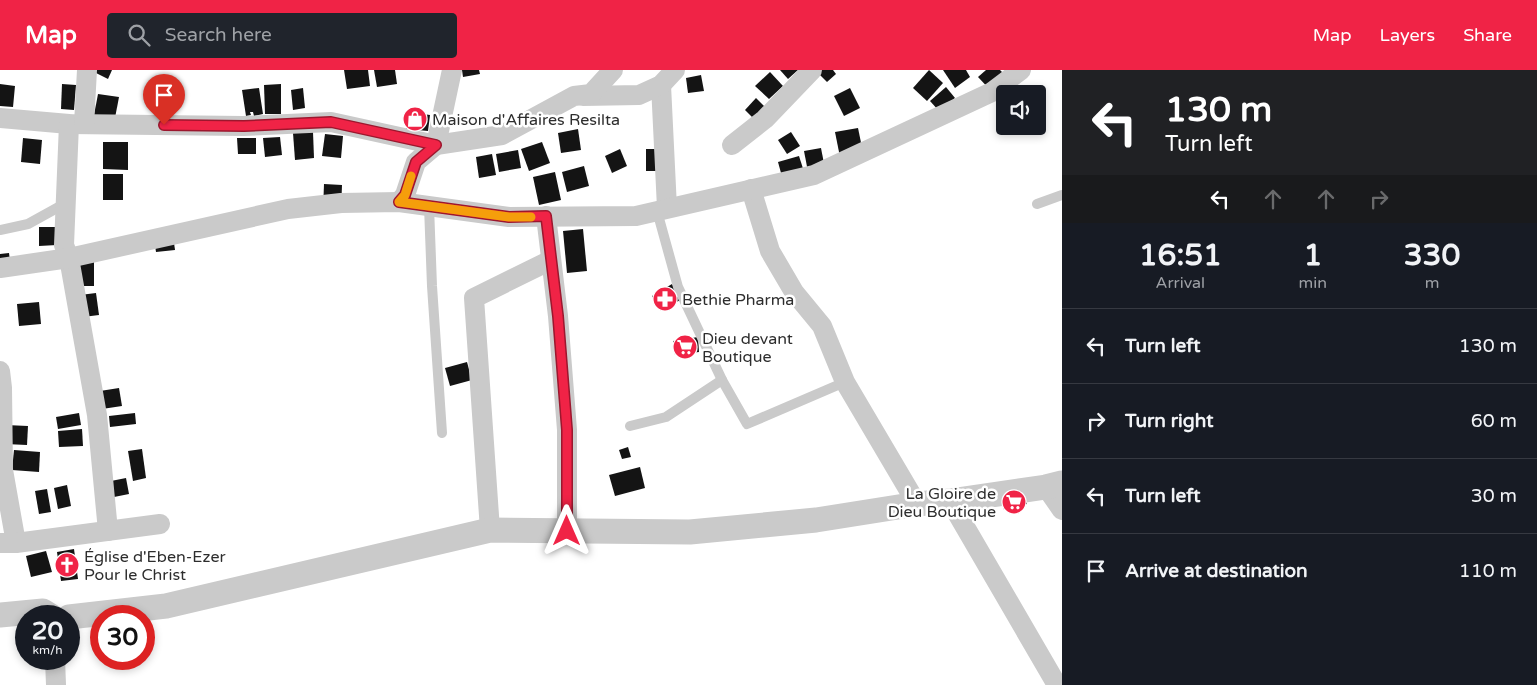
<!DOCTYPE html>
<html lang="en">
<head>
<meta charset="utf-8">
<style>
  body { margin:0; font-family:"Varela Round",sans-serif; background:#20242c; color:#f1f3f6; height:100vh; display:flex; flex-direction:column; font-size:19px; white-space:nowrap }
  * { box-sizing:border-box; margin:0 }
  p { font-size:16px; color:#9ea1a6 }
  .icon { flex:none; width:28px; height:28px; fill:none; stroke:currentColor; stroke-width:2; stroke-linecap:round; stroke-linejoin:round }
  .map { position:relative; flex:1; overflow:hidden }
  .details { display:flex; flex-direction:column; background:#171b24; width:475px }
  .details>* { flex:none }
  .guide { background:#202124; color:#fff; overflow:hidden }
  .buttons { position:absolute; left:996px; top:15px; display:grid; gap:10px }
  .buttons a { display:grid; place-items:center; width:50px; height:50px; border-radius:5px; background:#171b24; box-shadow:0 2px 8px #0003; font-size:25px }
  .speed { position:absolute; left:15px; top:535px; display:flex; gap:10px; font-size:25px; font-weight:700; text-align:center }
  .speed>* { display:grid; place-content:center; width:65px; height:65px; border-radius:50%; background:#171b24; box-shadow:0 2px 8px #0003; line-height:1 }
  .speed small { font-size:12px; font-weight:400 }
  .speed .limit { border:8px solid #d22; background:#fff; color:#111 }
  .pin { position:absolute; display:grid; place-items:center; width:42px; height:42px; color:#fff; margin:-51px -21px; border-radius:50% 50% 50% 0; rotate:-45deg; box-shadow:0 0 5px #0007 }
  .pin .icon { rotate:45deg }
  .me { position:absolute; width:55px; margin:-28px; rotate:0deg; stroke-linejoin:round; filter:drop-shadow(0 0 4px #0008) }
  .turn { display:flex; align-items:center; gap:18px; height:105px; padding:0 20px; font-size:22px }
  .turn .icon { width:65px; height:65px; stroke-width:2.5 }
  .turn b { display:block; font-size:35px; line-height:42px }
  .lanes { display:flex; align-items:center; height:48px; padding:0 20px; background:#0003; justify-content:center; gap:25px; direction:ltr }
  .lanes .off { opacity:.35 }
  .eta { display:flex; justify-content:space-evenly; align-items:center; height:85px; text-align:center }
  .eta b { font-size:30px; font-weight:700; line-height:35px }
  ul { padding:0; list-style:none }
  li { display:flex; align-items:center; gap:15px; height:75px; padding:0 20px; border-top:1px solid #363941 }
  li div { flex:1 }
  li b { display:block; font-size:19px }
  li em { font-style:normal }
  header { display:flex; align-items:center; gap:30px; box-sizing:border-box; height:70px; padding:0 25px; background:#f02346; color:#fff }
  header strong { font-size:24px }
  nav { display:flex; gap:28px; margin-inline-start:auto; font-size:18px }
  .search { width:350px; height:45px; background:#20242c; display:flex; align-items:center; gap:12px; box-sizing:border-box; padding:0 18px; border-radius:5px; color:#9ea1a6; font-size:19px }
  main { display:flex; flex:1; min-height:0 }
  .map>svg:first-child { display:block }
  .building { fill:#141414 }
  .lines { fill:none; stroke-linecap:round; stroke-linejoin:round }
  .service { stroke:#cacaca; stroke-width:10 }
  .minor { stroke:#cacaca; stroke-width:20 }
  .tertiary { stroke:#cacaca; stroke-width:25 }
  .route-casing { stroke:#9c172e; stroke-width:12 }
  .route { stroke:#f02346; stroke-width:9 }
  .slow { stroke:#f59e0b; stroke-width:9 }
  .labels { text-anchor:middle; stroke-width:5; stroke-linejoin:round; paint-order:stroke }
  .poi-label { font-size:16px; fill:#2d2d2d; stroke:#fff; text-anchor:start }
</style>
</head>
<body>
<header>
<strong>Map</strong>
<div class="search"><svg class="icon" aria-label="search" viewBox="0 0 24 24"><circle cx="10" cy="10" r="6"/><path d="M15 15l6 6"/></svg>Search here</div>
<nav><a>Map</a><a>Layers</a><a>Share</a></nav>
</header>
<main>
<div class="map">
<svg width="1062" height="615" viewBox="0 0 1062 615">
  <rect width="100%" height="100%" fill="#fff"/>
  <g class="building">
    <path d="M90 0H112L108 9Z"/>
    <path d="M344 0H368L370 16 347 19Z"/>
    <path d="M374 0H395L397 14 377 17Z"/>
    <path d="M462 0H479L480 4 463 7Z"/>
    <path d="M780 0H798L788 9Z"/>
    <path d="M821 0H833L836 4 827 12 818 3Z"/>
    <path d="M929 0 943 13 927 31 913 18Z"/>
    <path d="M943 0H966L970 7 955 18Z"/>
    <path d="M986 0H1000L1008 8 992 22 978 7Z"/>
    <path d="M770 2 783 16 769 29 755 16Z"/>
    <path d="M701 5 704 21 688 23 686 8Z"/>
    <path d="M0 14 15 16 13 37 0 36Z"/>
    <path d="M62 14 76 15 74 40 61 39Z"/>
    <path d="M281 14V44H265L264 15Z"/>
    <path d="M946 17 955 28 939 41 930 31Z"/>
    <path d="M259 18 263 44 254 46 253 42H250L251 45 246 46 242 20Z"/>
    <path d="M303 18 305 38 293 40 291 20Z"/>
    <path d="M850 18 860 38 844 46 834 26Z"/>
    <path d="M98 24 119 27 115 48 94 45Z"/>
    <path d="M756 28 769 41 758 53 745 40Z"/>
    <path d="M408 42 430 45 428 61 406 59Z"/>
    <path d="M858 58 864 87 841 92 835 62Z"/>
    <path d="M578 59 581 80 561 83 558 63Z"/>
    <path d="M313 62 314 88 295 90 293 63Z"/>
    <path d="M791 62 800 76 787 84 778 70Z"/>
    <path d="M325 64 343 66 341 88 322 86Z"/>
    <path d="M280 67 282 85 265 87 263 68Z"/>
    <path d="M23 68 42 70 40 94 21 92Z"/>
    <path d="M237 68H256V84H238Z"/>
    <path d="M103 72H128V100L103 99Z"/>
    <path d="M542 72 550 93 529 101 521 79Z"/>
    <path d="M821 78 826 104 809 107 804 81Z"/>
    <path d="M620 79 627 96 612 103 605 86Z"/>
    <path d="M646 79H662L663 101H646Z"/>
    <path d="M518 80 521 98 499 102 496 84Z"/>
    <path d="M492 84 496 105 479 108 476 87Z"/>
    <path d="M799 86 806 108 784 114 778 92Z"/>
    <path d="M584 96 589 116 567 122 562 102Z"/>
    <path d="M555 102 561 130 539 135 533 107Z"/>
    <rect x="103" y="104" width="20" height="26"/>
    <path d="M324 114 342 115 341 142 323 141Z"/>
    <path d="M39 157H57V175L39 176Z"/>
    <path d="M172 158 175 180 156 182 153 161Z"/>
    <path d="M583 159 587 201 567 203 563 161Z"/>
    <path d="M9 183 11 199 0 200V184Z"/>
    <path d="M79 191H94V216H78Z"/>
    <path d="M672 214 682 229 661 241 652 226Z"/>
    <path d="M96 223 99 245 83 247 80 225Z"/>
    <path d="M39 232 41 254 19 256 17 234Z"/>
    <path d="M698 267 699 282 675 285 673 271Z"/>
    <path d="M467 292 472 310 450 316 445 298Z"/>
    <path d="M119 318 122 336 102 339 100 321Z"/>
    <path d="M79 343 81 355 58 359 56 347Z"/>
    <path d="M135 343 136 354 110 357 109 346Z"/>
    <path d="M6 355 28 356 27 375 5 374Z"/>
    <path d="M82 359 83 376 59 377 58 361Z"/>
    <path d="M628 377 631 387 622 389 619 380Z"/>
    <path d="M142 379 146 408 133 411 128 381Z"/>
    <path d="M14 380 40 382 39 402 12 400Z"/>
    <path d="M640 397 645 418 615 426 609 405Z"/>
    <path d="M126 408 129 424 114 427 111 411Z"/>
    <path d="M67 415 71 436 58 439 54 418Z"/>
    <path d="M47 419 51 442 39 444 35 421Z"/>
    <path d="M1024 422 1027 434 1004 440 1002 428Z"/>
    <path d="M74 479 78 509 61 511 57 482Z"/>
    <path d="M46 481 52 502 31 507 26 486Z"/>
  </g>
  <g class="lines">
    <g class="service">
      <path d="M1037 134 1062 125"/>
      <path d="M429 136 432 216 442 363"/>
      <path d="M657 141 678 217 722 310"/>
      <path d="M0 160 28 154 66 133"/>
      <path d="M630 356 666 347 722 310 747 354 845 312"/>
    </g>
    <g class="minor">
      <path d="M661 15 667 138"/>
      <path d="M583 26 639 25 661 15 675 0"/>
      <path d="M0 48 69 54 243 56 331 52 436 75 502 65 574 26 591 24 613 0"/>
      <path d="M69 54 64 175 69 188 97 345 108 461"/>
      <path d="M84 54 87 0"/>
      <path d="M732 75 765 49 812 0"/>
      <path d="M751 119 770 181 794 222 822 256 845 312 917 434"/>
      <path d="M399 132 405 125 416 92 436 75 452 0"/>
      <path d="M546 146 558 246 567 360V461"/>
      <path d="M0 198 69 188 288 139 341 133 399 132 509 147 636 146 814 105 992 22 1021 0"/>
      <path d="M0 301 2 318 3 400 16 473"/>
      <path d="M1046 417 1062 440"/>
      <path d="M950 431 1057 615"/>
      <path d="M490 460 474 228 551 190"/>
      <path d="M0 473H16L160 454"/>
      <path d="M55 589 56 615"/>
    </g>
    <g class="tertiary">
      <path d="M0 545 43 541 51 546"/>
      <path d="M69 547 166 536 490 460 690 462 816 450 917 434 950 431 1046 417 1062 413"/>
    </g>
  </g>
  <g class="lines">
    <defs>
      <path id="route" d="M164 55 244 56 331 52 436 75 416 92 405 125 399 132 509 147 546 146 558 246 567 360V461"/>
    </defs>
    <use href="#route" class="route-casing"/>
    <use href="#route" class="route"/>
    <path class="slow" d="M411 106 405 125 399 132 509 147H531"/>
  </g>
  <defs>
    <symbol id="shop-disc" viewBox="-11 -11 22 22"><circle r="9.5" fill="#f02346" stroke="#fff"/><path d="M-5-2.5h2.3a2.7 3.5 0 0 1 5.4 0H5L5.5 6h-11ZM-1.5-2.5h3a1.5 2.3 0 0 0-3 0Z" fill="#fff"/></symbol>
    <symbol id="pharmacy-disc" viewBox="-11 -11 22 22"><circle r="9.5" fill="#f02346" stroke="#fff"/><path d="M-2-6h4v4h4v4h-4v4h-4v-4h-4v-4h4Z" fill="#fff"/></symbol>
    <symbol id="supermarket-disc" viewBox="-11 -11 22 22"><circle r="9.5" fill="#f02346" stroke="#fff"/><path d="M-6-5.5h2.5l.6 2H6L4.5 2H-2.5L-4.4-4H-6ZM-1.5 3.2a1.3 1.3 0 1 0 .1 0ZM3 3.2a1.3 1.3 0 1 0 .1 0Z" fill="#fff"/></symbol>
    <symbol id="church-disc" viewBox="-11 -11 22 22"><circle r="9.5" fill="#f02346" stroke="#fff"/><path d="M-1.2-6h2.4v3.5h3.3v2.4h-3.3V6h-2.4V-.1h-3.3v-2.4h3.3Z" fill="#fff"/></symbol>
  </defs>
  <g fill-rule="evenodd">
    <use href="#shop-disc" x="401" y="35" width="28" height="28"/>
    <use href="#pharmacy-disc" x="651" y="215" width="28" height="28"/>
    <use href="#supermarket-disc" x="671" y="263" width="28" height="28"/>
    <use href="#supermarket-disc" x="1000" y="418" width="28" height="28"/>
    <use href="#church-disc" x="53" y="481" width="28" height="28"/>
  </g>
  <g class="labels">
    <g class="poi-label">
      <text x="432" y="55">Maison d'Affaires Resilta</text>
      <text x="682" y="235">Bethie Pharma</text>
      <text x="702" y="274">Dieu devant<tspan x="702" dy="18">Boutique</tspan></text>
      <text x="996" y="429" text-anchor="end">La Gloire de<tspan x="996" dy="18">Dieu Boutique</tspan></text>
      <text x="84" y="492">Église d'Eben-Ezer<tspan x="84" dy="18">Pour le Christ</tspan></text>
    </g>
  </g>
</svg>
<div class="buttons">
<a><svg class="icon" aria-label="sound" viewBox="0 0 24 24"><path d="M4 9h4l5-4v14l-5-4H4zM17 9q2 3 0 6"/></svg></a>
</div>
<div class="speed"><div>20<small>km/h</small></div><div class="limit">30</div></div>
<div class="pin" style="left:164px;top:55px;background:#d93025"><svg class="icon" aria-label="arrive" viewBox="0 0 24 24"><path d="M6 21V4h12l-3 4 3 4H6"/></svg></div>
<svg class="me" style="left:567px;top:461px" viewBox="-20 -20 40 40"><path d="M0-17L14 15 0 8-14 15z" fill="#f02346" stroke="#fff" stroke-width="4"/></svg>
</div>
<section class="details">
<div class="guide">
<div class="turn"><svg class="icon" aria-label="left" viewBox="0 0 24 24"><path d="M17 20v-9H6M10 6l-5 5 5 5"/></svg><div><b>130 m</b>Turn left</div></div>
<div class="lanes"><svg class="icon" aria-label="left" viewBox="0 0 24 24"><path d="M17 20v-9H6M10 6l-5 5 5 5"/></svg><svg class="icon off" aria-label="ahead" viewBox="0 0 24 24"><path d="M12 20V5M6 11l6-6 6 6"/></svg><svg class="icon off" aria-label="ahead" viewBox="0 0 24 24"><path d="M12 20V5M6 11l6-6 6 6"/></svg><svg class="icon off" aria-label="right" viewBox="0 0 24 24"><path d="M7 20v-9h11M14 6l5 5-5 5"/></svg></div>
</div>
<div class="eta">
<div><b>16:51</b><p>Arrival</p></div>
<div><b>1</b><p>min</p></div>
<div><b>330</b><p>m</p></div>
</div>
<ul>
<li><svg class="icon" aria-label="left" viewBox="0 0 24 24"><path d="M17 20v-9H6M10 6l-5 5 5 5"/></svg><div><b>Turn left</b></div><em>130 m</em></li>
<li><svg class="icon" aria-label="right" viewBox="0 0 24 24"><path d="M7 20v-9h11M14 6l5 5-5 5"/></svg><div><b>Turn right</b></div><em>60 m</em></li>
<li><svg class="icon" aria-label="left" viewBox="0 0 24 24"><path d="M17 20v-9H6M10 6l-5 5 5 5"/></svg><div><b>Turn left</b></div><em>30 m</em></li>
<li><svg class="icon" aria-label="arrive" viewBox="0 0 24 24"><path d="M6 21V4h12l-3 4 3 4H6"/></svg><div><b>Arrive at destination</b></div><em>110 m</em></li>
</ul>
</section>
</main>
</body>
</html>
